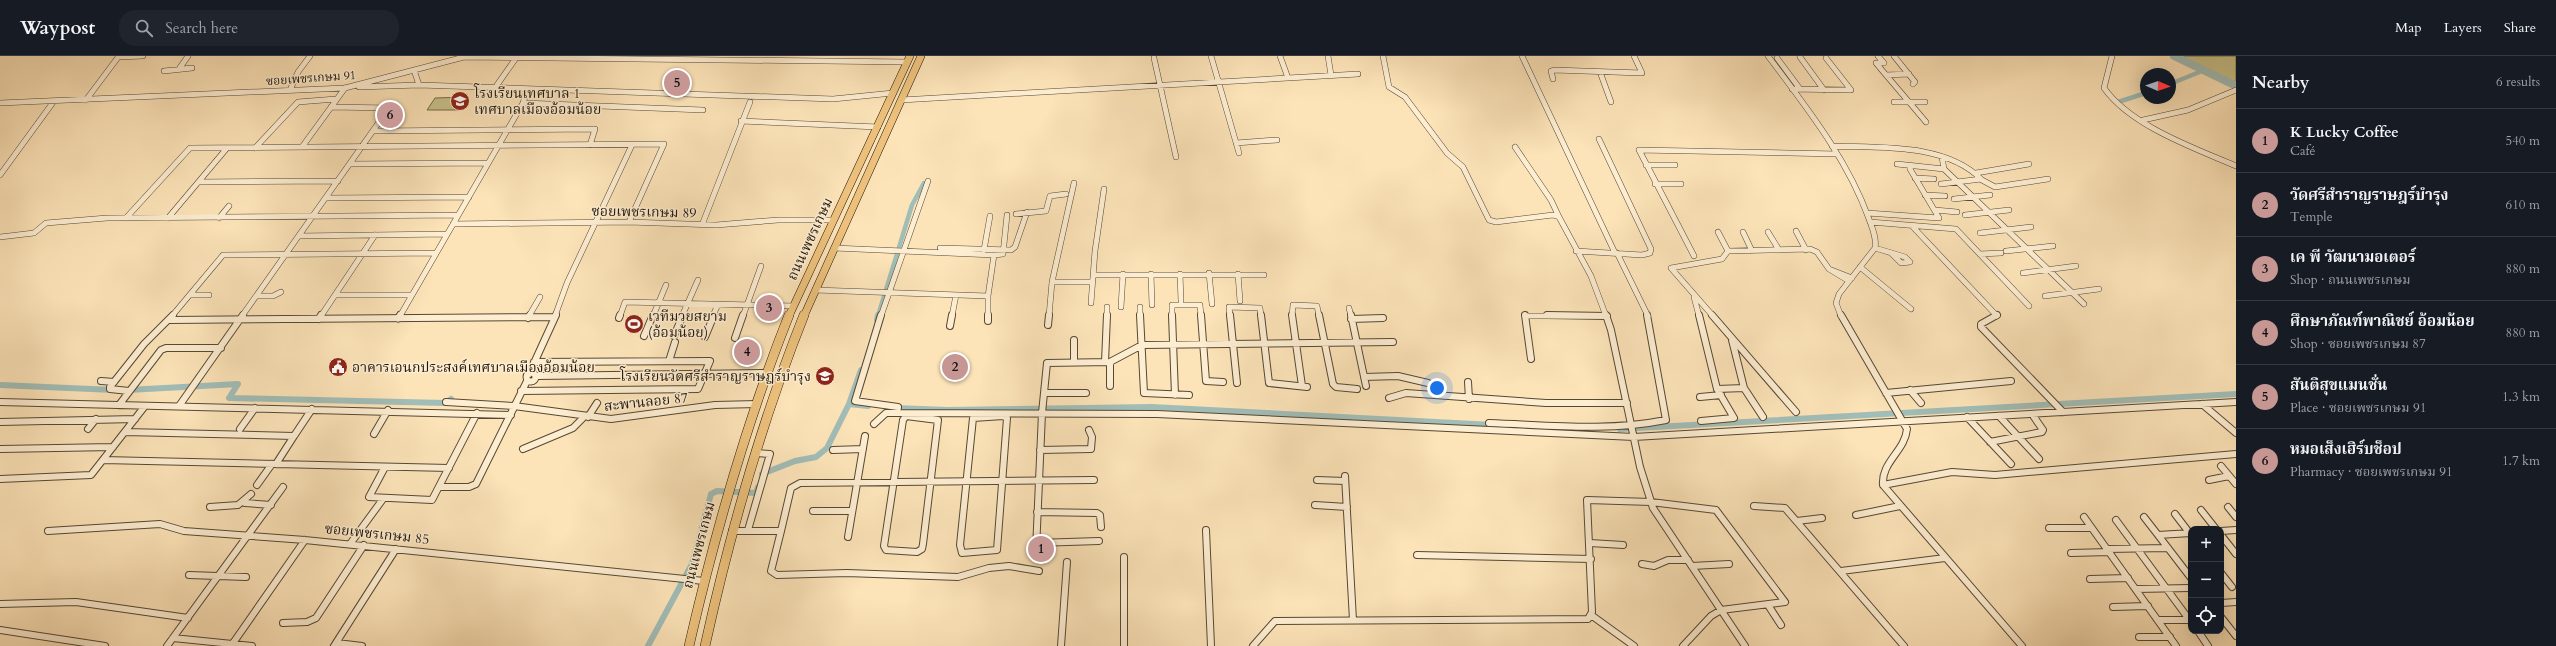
<!DOCTYPE html>
<meta charset="utf-8">
<style>
:root{--surface:#171b24;--page:#20242c;--text:#f1f3f6;--muted:#9ea1a6;--line:#363941;--accent:#c59692}
body{margin:0;font-family:Cardo,"Noto Serif Thai",serif;background:var(--page);color:var(--text)}
.controls{position:absolute;right:12px;bottom:12px;display:grid;overflow:hidden;border-radius:8px;box-shadow:0 4px 16px #0002}
.controls button{width:36px;height:36px;display:grid;place-items:center;padding:0;border:0;border-bottom:1px solid var(--line);background:var(--surface);color:var(--text);font:20px sans-serif}
.compass{position:absolute;left:2140px;top:12px;width:36px;height:36px;border-radius:50%;background:var(--surface);box-shadow:0 4px 16px #0002;rotate:92deg}
.you{position:absolute;left:1437px;top:332px;width:14px;height:14px;margin:-10px;border:3px solid #fff;border-radius:50%;background:#1a73e8;box-shadow:0 0 0 6px #1a73e833}
.badge{display:grid;place-items:center;width:26px;height:26px;border-radius:50%;background:var(--accent);color:#111;font-size:13px;font-weight:700}
.pin{position:absolute;translate:-50% -50%;border:2px solid #fff;box-shadow:0 1px 4px #0006}
.list{margin:0;padding:0;list-style:none}
h2{display:flex;justify-content:space-between;align-items:center;height:52px;margin:0;padding:0 16px;font-size:17px}
h2 small{font-size:13px;font-weight:400;color:var(--muted)}
.list li{display:grid;grid-template-columns:26px 1fr auto;gap:12px;align-items:center;box-sizing:border-box;height:64px;padding:0 16px;border-top:1px solid var(--line)}
.list b{display:block;font-size:15px;white-space:nowrap}
.list p{margin:0;font-size:13px;white-space:nowrap;color:var(--muted)}
.list em{font-size:13px;font-style:normal;color:var(--muted)}
.icon{flex:none;width:22px;height:22px;fill:none;stroke:currentColor;stroke-width:2;stroke-linecap:round;stroke-linejoin:round}
.map{position:relative;flex:none;width:2236px;height:590px;overflow:hidden}
header{display:flex;align-items:center;gap:24px;box-sizing:border-box;height:56px;padding:0 20px;background:var(--surface);border-bottom:1px solid var(--line)}
header strong{font-size:19px}
nav{display:flex;gap:22px;margin-inline-start:auto;font-size:14px}
.search{width:280px;height:36px;background:var(--page);display:flex;align-items:center;gap:10px;box-sizing:border-box;padding:0 14px;border-radius:16px;color:var(--muted);font-size:15px}
main{display:flex}
aside{flex:1;background:var(--surface)}
.map>svg:first-child{display:block}
</style>
<header>
<strong>Waypost</strong>
<div class="search"><svg class="icon" aria-label="search" viewBox="0 0 24 24"><circle cx="10" cy="10" r="6"/><path d="M15 15l6 6"/></svg>Search here</div>
<nav><a>Map</a><a>Layers</a><a>Share</a></nav>
</header>
<main>
<div class="map">
<svg width="2236" height="590" viewBox="0 0 2236 590">
<rect width="100%" height="100%" fill="#fce3b8"/>
<filter id="stains"><feTurbulence type="fractalNoise" baseFrequency=".005" numOctaves="4"/><feColorMatrix values="0 0 0 0 .2 0 0 0 0 .09 0 0 0 0 .02 0 0 0 .5 -.17"/></filter>
<radialGradient id="worn" r=".72"><stop offset=".6" stop-color="#630" stop-opacity="0"/><stop offset="1" stop-color="#630" stop-opacity=".3"/></radialGradient>
<path fill="#c7c189" stroke="#736b48" d="M2181 0H2236V27Z
M467 41 459 54H427L435 42Z"/>
<g fill="none" stroke-linecap="round" stroke-linejoin="round">
<path stroke="#a1bdb7" stroke-width="4.5" d="M2170 28 2202 15
M2118 46 2146 37
M878 260 912 149 924 127"/>
<path stroke="#a1bdb7" stroke-width="6" d="M877 264 878 259
M0 329 114 334
M128 334 238 328 229 342 445 347 451 343
M849 348 868 350
M895 352 947 354 1152 351 1493 369
M1620 373 2236 338
M762 418 795 405 816 401 827 392 849 348 861 314
M648 590 692 508 711 438 717 435 756 437 758 431"/>
<path stroke="#a1bdb7" stroke-width="8" d="M2174 0 2236 30"/>
<g stroke="#564834" stroke-width="6">
<path id="minor-far1" d="M1211 0 1239 97
M1280 0 1288 22
M1328 0 1331 19
M1383 0 1389 31 1405 41 1447 97 1463 111 1489 164 1496 166 1553 159 1559 161 1591 220 1606 260
M1522 0 1615 197
M1768 0C1806 51 1847 102 1869 163 1872 172 1877 182 1875 192L1839 238 1836 247 1841 260
M1878 0 1884 7H1876L1886 19
M1894 0 1915 26 1913 28
M2112 0 2104 32C2131 70 2194 92 2236 110
M118 1 143 0
M1800 1 1824 34
M1154 2 1176 101
M1777 2 1800 33
M179 13 188 0
M414 14 419 29
M164 15 192 12
M1600 16 1611 46
M1909 18 1886 19 1926 66
M1553 23 1551 15 1554 14 1642 17 1634 0
M497 29 516 2
M359 31 419 29 833 43 893 37
M1792 33 1851 34 1826 2
M290 34 298 16 310 0
M86 44 119 0
M901 44 1358 18
M1894 46H1925
M0 47 345 32 464 1 907 6
M523 47 703 54
M2143 64 2188 54 2236 34
M741 65 878 71
M374 75 595 73 590 89
M1236 87 1277 84
M1832 90C1880 92 1945 87 1981 123L1941 128
M302 91 345 32
M1515 91 1551 144 1559 161
M255 92 298 46 336 43
M1942 101 1944 113 2084 248
M351 108 488 107
M1897 108 1944 113
M1646 109H1675
M1976 117 2029 108
M0 119 54 45
M1915 122 1934 123
M1980 123 1995 131 2048 123
M199 126 338 125
M1655 128H1681
M1925 139 1945 140
M326 142 469 141
M1954 143 1990 139
M1935 154 1957 156
M1867 157 1939 162 1910 113
M1016 158 1046 155 1050 140 1066 138
M1965 159 2009 154
M126 162 190 92 664 88 629 166
M168 162 227 92
M219 162 229 150
M1870 166 1956 173 2029 250
M453 168 629 166 716 169 778 164H834
M702 169 750 46
M1913 171 1997 260
M1796 175 1806 194
M1718 176 1728 195
M1743 176 1752 195
M1768 176 1779 194
M1980 177 2031 171
M299 180 446 178
M0 181 34 177 46 167 107 162 458 159
M834 192 994 199
M940 192 1011 194 1015 191 1027 156
M1875 192 1905 201 1910 206 1901 207 1892 198
M984 194 990 160
M1576 195 1642 199 1650 197 1651 193 1599 83
M2006 195 2053 190
M1617 197 1648 260
M1980 198 2001 197
M1694 200 1639 94 1837 98
M1860 211 1911 253
M1209 217 1212 248
M2023 217 2076 210
M1151 218 1152 249
M1180 218 1181 245
M1238 218 1240 245
M1093 219H1264
M1849 225 1829 213 1852 222
M1052 226H1092
M815 234 988 240
M190 239H209
M335 239H412
M258 240H273L281 236
M2045 240 2099 233
M1694 241 1699 260
M1091 247 1095 195 1104 133
M1121 251 1123 218
M1140 251V260
M1349 252 1351 260
M172 260 223 199 435 197
M242 260 389 52 331 51
M321 260 375 179
M400 260 523 47 527 34
M529 260 540 241
M555 260 567 227 632 89
M620 260 625 246 794 250
M653 260 666 229
M682 260 698 224
M713 260 718 248
M743 260 761 210
M881 260 928 125
M952 260 956 239
M988 260V240L994 199 1003 198 1007 159
M1049 260 1052 226 1074 127
M1107 260V251
M1172 260V249H1200L1201 260
M1230 260 1229 251 1260 252 1261 260
M1292 260 1293 249 1317 250 1319 260
M1525 260H1607
M1713 260 1671 212 1722 203 1728 195 1810 193 1817 196 1829 213"/>
</g>
<g stroke="#564834" stroke-width="8">
<path id="minor" d="M881 259 855 345 898 351 897 357 1157 358 1634 381 2236 346
M988 259V265
M1140 259 1144 337 1189 339
M1172 259 1175 339
M1201 259 1206 325 1223 326
M1230 259 1237 327
M1261 259 1269 327 1307 331
M1292 259 1302 330
M1319 259 1333 328 1336 331 1357 333
M1351 259 1366 330
M1525 259 1531 303
M1547 259 1607 260
M1606 259 1611 274 1640 411 1653 452 1745 590
M1699 259 1717 333 1734 362 1701 365
M1712 259 1796 356
M1841 259 1907 373C1905 395 1881 406 1883 429L2022 590
M1997 259 1981 268V271L2063 356
M528 262 530 259
M619 262 620 259
M319 263 321 259
M398 263 400 259
M1351 263 1383 262
M169 264 555 261
M1048 269 1049 259
M950 270 952 259
M644 280 653 259
M674 280 683 259
M705 281 714 259
M735 282 743 259
M1074 284V306
M1732 284 1744 332 1763 361
M669 305 675 286
M1105 306 1107 259
M1110 306V330
M526.5 321a4.5 4.5 0 1 1 9 0a4.5 4.5 0 1 1-9 0Z
M529 318 556 259
M537 320 767 317
M1364 321 1398 320 1428 327
M101 325 114 326
M1468 326 1469 343
M1717 333 1744 332
M1910 334 1921 347
M129 335 110 333V331L144 288 173 259
M521 335 698 333 710 305 534 306
M1044 337H1086
M1886 337 2011 325
M1700 341 1721 339
M1389 342 1406 337 1546 347H1627
M0 346 511 359
M446 346 514 350 611 363 715 349 757 348
M2202 348 2236 377
M119 349 161 294 166 292H221
M179 350 243 259
M906 360 938 364 923 488 922 493 917 496 886 494 884 490 903 364Z
M1003 360 1007 362 997 494 962 497 960 489 973 362Z
M1999 360 2039 403
M588 361 597 347
M1967 361 2011 408
M0 366 135 363
M1489 367C1549 369 1606 376 1666 364L1647 259
M874 368 886 357H897
M88 373 96 363
M240 373 255 352
M125 376 294 380 276 408
M374 378 388 354
M294 380 312 353
M1990 386 2042 376 2043 374 2034 361
M0 393 113 391
M523 393 573 372 584 361
M833 394 863 393
M1040 394 1091 393 1092 381 1089 374
M103 404 449 412
M2221 410 2236 428
M385 411 369 441 432 444 477 357
M1345 420 1353 564
M0 423 91 419 145 350
M1317 424 1345 425
M2209 424 2229 420
M257 429 272 408
M1883 429 1952 416 1995 419 2236 398
M440 431H469L476 428 527 325
M245 447 271 449
M1315 449 1347 451
M1754 450 1785 452 1904 590
M210 451 238 449 251 438
M2228 451 2236 461
M2201 454 2216 473
M813 455H852
M1037 456 1097 457 1100 459 1101 471
M2175 458 2191 479
M1856 459 1900 450
M2084 461 2176 590
M2144 461 2158 479 2191 477
M2116 464 2191 566
M1797 465 1822 462
M2049 472H2091
M748 474 770 398 755 397
M1206 474 1211 590
M48 475 160 468 184 475 305 484 704 525
M732 475H781L791 432 800 427 1094 424
M781 475 771 515 777 519 847 517 958 521 989 512 1009 510 1039 515
M2221 475 2236 474
M2158 479 2191 522
M2221 479 2236 498
M848 481 865 380
M1036 487 1099 485
M1590 487 1623 489
M350 488 383 443
M2107 493 2168 492
M1036 494 1042 357 1047 307 1110 306 1142 289 1393 286
M2071 497 2110 496
M1417 499 1591 503
M1124 501V590
M1642 508 1654 510 1668 504H1688
M1692 510 1729 508
M1841 515 1945 502
M2221 517 2232 531
M189 519 246 521
M2090 523 2128 522
M2136 533 2191 532
M2221 547 2236 546
M0 548 76 546 188 562
M1768 549 1781 569
M2113 551 2148 550
M1591 559 1634 590
M2221 561 2236 580
M2158 564H2191
M283 567 307 566 316 562 364 489
M0 574 105 590
M2198 575 2208 590
M2139 581H2170
M173 582 252 590
M337 587 362 590
M167 590 283 431
M231 590 305 484
M334 590 396 493
M1061 590 1067 506
M1253 590 1275 565 1588 563 1592 556 1587 444 1651 446 1716 454 1785 546 1721 554 1711 560 1683 590"/>
</g>
<g stroke="#1f1508" stroke-width="8">
<path id="major-far1" d="M789 260 910 0
M804 260 921 0"/>
</g>
<g stroke="#1f1508" stroke-width="10">
<path id="major" d="M689 590C715 477 746 367 789 259
M705 590C730 477 761 367 804 259"/>
</g>
<use href="#minor-far1" stroke="#fdedd1" stroke-width="5"/>
<use href="#minor" stroke="#fdedd1" stroke-width="6"/>
<use href="#major-far1" stroke="#eec27c" stroke-width="7"/>
<use href="#major" stroke="#eec27c" stroke-width="9"/>
</g>
<defs>
<g id="school-disc" transform="scale(1)"><circle r="9.5" fill="#8f2418" stroke="#fdedd1"/><path d="M0-5L7-2L0 1L-7-2ZM-4 1L0 2.5L4 1V4Q0 6-4 4Z" fill="#fff"/></g>
<g id="stadium-disc" transform="scale(1)"><circle r="9.5" fill="#8f2418" stroke="#fdedd1"/><path d="M0-5a6.5 5 0 1 0 0 10a6.5 5 0 1 0 0-10ZM-3.5-1.8h7v3.6h-7Z" fill="#fff"/></g>
<g id="civic-disc" transform="scale(1)"><circle r="9.5" fill="#8f2418" stroke="#fdedd1"/><path d="M-.6-6.5H3V-4.5H.6V-3L4-1V1h2V6H-6V1h2V-1L-.6-3ZM-1.2 2.5V6h2.4V2.5Z" fill="#fff"/></g>
</defs>
<g fill-rule="evenodd">
<use href="#school-disc" x="460" y="45"/>
<use href="#stadium-disc" x="634" y="268"/>
<use href="#civic-disc" x="338" y="311"/>
<use href="#school-disc" x="825" y="320"/>
</g>
<g text-anchor="middle" dominant-baseline="central" stroke-width="3" stroke-linejoin="round" paint-order="stroke">
<g font-size="12" fill="#1f1508" stroke="#fdedd1">
<text transform="translate(311 22) rotate(-4)">ซอยเพชรเกษม 91</text>
</g>
<g font-size="14" fill="#1f1508" stroke="#fdedd1" text-anchor="start">
<text x="474" y="37">โรงเรียนเทศบาล 1<tspan x="474" dy="16">เทศบาลเมืองอ้อมน้อย</tspan></text>
<text x="648" y="260">เวทีมวยสยาม<tspan x="648" dy="16">(อ้อมน้อย)</tspan></text>
<text x="352" y="311">อาคารเอนกประสงค์เทศบาลเมืองอ้อมน้อย</text>
<text x="811" y="320" text-anchor="end">โรงเรียนวัดศรีสําราญราษฎร์บํารุง</text>
</g>
<g font-size="14" fill="#1f1508" stroke="#fdedd1">
<text transform="translate(644 156) rotate(1)">ซอยเพชรเกษม 89</text>
<text transform="translate(810 183) rotate(-65)">ถนนเพชรเกษม</text>
<text transform="translate(646 346) rotate(-6)">สะพานลอย 87</text>
<text transform="translate(377 478) rotate(6)">ซอยเพชรเกษม 85</text>
<text transform="translate(699 489) rotate(-75)">ถนนเพชรเกษม</text>
</g>
</g>
<rect width="100%" height="100%" filter="url(#stains)"/>
<rect width="100%" height="100%" fill="url(#worn)"/>
</svg>
<div class="controls">
<button>+</button>
<button>−</button>
<button><svg class="icon" aria-label="locate" viewBox="0 0 24 24"><circle cx="12" cy="12" r="6"/><path d="M12 2v4M12 18v4M2 12h4M18 12h4"/></svg></button>
</div>
<svg class="compass" viewBox="-18 -18 36 36"><path d="M0-13l5 13h-10z" fill="#e53935"/><path d="M0 13l5-13h-10z" fill="#9ea1a6"/></svg>
<div class="you"></div>
<div class="pin badge" style="left:1041px;top:493px">1</div>
<div class="pin badge" style="left:955px;top:311px">2</div>
<div class="pin badge" style="left:769px;top:252px">3</div>
<div class="pin badge" style="left:747px;top:296px">4</div>
<div class="pin badge" style="left:677px;top:27px">5</div>
<div class="pin badge" style="left:390px;top:59px">6</div>
</div>
<aside>
<h2>Nearby<small>6 results</small></h2>
<ul class="list">
<li><span class="badge">1</span><div><b>K Lucky Coffee</b><p>Café</p></div><em>540 m</em></li>
<li><span class="badge">2</span><div><b>วัดศรีสําราญราษฎร์บํารุง</b><p>Temple</p></div><em>610 m</em></li>
<li><span class="badge">3</span><div><b>เค พี วัฒนามอเตอร์</b><p>Shop · ถนนเพชรเกษม</p></div><em>880 m</em></li>
<li><span class="badge">4</span><div><b>ศึกษาภัณฑ์พาณิชย์ อ้อมน้อย</b><p>Shop · ซอยเพชรเกษม 87</p></div><em>880 m</em></li>
<li><span class="badge">5</span><div><b>สันติสุขแมนชั่น</b><p>Place · ซอยเพชรเกษม 91</p></div><em>1.3 km</em></li>
<li><span class="badge">6</span><div><b>หมอเส็งเฮิร์บช็อป</b><p>Pharmacy · ซอยเพชรเกษม 91</p></div><em>1.7 km</em></li>
</ul>
</aside>
</main>
